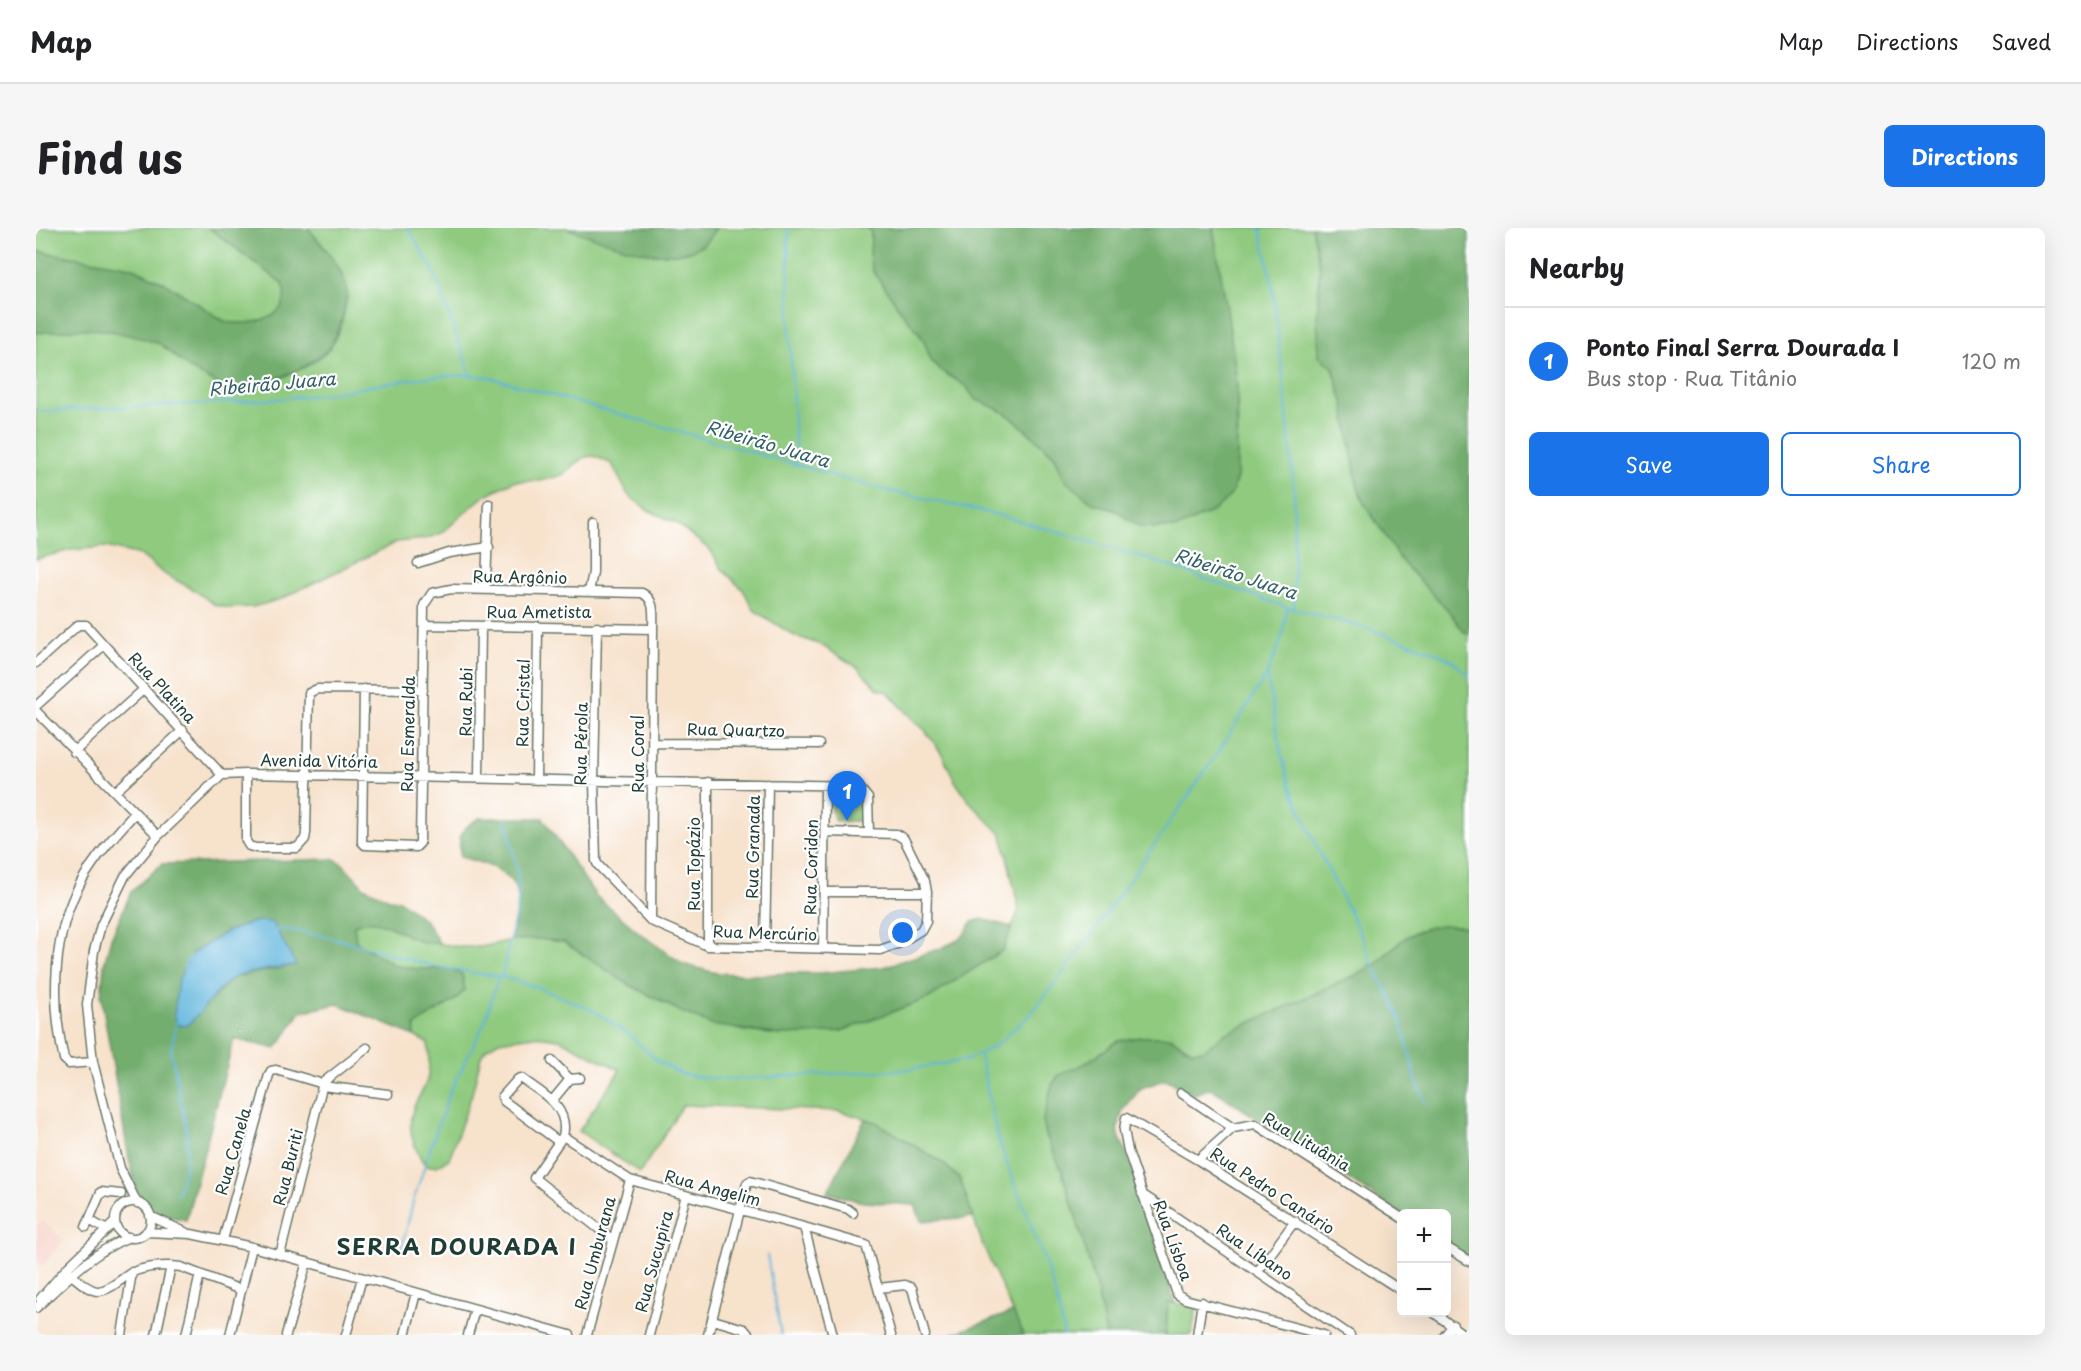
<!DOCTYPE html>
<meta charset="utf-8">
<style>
:root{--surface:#fff;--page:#f6f6f6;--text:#202124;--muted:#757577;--line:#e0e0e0;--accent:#1a73e8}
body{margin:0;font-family:"Playpen Sans",sans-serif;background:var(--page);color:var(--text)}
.controls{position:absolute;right:18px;bottom:18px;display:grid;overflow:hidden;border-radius:9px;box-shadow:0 6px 24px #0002}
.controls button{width:54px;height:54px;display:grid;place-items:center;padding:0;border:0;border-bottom:2px solid var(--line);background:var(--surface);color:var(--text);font:30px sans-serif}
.you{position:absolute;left:867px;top:705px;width:21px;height:21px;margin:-15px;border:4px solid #fff;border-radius:50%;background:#1a73e8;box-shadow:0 0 0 9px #1a73e833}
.badge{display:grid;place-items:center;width:39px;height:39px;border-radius:50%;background:var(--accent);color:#fff;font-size:20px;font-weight:700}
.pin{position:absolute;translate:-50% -50px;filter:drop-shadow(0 2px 3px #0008)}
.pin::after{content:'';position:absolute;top:32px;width:21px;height:18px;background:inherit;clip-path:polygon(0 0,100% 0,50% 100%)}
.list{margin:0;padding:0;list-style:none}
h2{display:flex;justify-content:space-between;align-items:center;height:78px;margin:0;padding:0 24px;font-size:26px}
h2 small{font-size:20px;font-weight:400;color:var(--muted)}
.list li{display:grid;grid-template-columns:39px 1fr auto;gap:18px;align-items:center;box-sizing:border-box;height:108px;padding:0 24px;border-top:2px solid var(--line)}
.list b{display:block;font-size:22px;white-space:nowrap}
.list p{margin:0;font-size:20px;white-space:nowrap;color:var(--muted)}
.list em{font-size:20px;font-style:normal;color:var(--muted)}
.actions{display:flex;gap:12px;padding:18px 24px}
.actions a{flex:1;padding:14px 0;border:2px solid var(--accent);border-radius:9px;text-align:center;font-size:21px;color:var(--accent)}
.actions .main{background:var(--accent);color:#fff}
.map{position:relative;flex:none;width:1433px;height:1107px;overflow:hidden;border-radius:9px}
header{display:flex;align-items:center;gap:36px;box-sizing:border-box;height:84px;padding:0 30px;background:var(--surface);border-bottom:2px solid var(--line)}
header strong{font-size:28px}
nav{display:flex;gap:33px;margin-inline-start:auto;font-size:21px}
.intro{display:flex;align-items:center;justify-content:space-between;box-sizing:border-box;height:144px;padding:0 36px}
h1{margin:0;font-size:42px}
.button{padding:15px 27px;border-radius:9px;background:var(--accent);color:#fff;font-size:21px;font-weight:700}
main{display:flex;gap:36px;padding:0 36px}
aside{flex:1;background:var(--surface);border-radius:9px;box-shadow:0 6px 24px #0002}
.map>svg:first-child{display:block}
</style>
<header>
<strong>Map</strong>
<nav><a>Map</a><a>Directions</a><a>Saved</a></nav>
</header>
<div class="intro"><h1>Find us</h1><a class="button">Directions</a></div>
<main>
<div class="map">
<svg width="1433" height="1107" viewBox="0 0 1433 1107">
<rect width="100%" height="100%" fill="#fff"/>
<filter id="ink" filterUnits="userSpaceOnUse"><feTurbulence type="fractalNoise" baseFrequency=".0167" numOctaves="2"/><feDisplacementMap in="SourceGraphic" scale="12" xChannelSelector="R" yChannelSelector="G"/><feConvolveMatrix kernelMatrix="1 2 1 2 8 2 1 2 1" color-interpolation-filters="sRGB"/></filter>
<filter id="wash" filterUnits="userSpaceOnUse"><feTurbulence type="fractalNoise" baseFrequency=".008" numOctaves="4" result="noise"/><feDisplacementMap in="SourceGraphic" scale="24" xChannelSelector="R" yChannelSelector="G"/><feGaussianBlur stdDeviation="1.35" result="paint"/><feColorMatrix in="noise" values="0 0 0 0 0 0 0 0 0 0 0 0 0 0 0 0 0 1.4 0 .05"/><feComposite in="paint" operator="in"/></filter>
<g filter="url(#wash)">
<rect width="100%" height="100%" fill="#f7e2cc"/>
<path fill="#f7d1c7" d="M6 993 28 1012 7 1038 0 1032V998Z"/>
<path fill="#8fca7f" stroke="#57845a" stroke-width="1.5" d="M0 0H173L246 55C259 91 214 100 188 93L129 55 95 39 0 23Z
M272 0H530L618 27 666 18 680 0H832L835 5 834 32 837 43 870 90 877 97 887 111 895 132 904 142 930 158 939 171 966 183 980 193 1019 229 1029 252 1057 275 1070 278 1081 283 1093 292 1117 300H1141L1202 208 1201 155 1192 88 1177 0H1276L1284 39 1281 88 1308 177 1321 255 1326 272 1366 334 1412 382 1428 404 1433 406V699C1382 695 1374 703 1338 738L1335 737 1329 743 1187 807 1168 822 1157 823 1134 809H1105L1082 813 1048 836 1023 847 1016 857 1007 892 1010 907 1025 941 1041 992 1061 1062 1070 1107H987L946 1015 924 951 907 935 840 894 803 883 647 877 604 945 543 903 584 842 523 811 499 808 463 813 451 820 445 828 436 866 413 931 401 938H390C379 923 370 901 377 882 380 871 388 863 391 852 394 840 393 827 392 815L378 808 379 798 389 790 421 771 413 741H383L360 738 320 714 318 697 327 693 344 694 383 713 427 719H445L476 712 504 711 528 714 592 756 646 784 707 803 744 807 805 803 839 791 967 722 983 681 966 607 932 572 919 553 906 526 889 502 876 491 852 464 842 461 821 439 785 417 757 407 718 382 707 362 685 340 675 323 640 295 612 282 592 267 576 236 558 228 549 229 526 247 504 253H478L452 266 442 273 406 305 389 311 361 314 245 371 217 379 193 380 179 377 155 360 130 347 104 327 70 319 35 322 0 331V105C23 103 46 99 69 102 119 107 176 138 221 158 242 152 282 137 294 119 301 109 306 96 308 85 310 76 312 67 310 57 304 35 286 17 272 0Z
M810 558 824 566 828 581 826 593H800C793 583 795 571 799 561Z
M1132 1074 1161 1079 1155 1107H1130Z"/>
<path fill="#73ae6e" stroke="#497651" stroke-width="1.5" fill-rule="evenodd" d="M173 0 273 1 300 35 310 56 311 68 306 92 294 120 268 139 234 154 206 160 187 159 154 141 124 116 105 110 71 102 45 101 0 105V23L95 39 129 55 188 93C214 100 259 91 246 55Z
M530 0H680C676 5 671 15 665 18 628 40 567 12 530 0Z
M832 0H1177L1192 88 1201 155V249L1195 267 1177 283 1141 300 1104 299 1081 283 1057 275 1029 252 1019 228 980 193 966 183 939 171 930 158 904 142 895 132 887 111 877 97 870 90 837 43 834 32 835 5Z
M1276 0H1433V406L1428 404 1412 382 1366 334 1326 272 1321 255 1308 177 1297 139 1283 129 1281 88 1284 39Z
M444 590H507L560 668 606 707 647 736 661 740 681 745 725 747 753 745H784L847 739 903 721 918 714 927 708 936 694 946 691 976 699 967 722 893 770 805 803 777 806 744 807 676 797 646 784 592 756 528 714 504 711 476 712C476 699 483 680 482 670 479 642 446 635 424 629 423 606 423 601 444 590Z
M298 631 307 636 328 659 353 671 363 672 390 693 404 716C396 715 387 715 380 712 359 702 341 687 318 697L320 714 360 738 383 741H413L426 746 429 762C416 778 395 784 379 798L378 808 302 776 265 784 240 821 198 811 150 992 117 985 100 961 93 931 65 768 68 737 75 710 95 664 126 636ZM220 693 259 737 198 749 162 785 153 796 157 725 190 704Z
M1406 697 1433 699V1031L1411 1016 1410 986H1365L1175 860 1159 866 1144 861 1136 854 1129 852 1105 860 1087 882 1081 903 1103 956 1139 1075H1132L1130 1107H1070L1061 1062 1041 992 1025 941 1010 907 1007 892 1016 857 1023 847 1048 836 1082 813 1105 809H1134L1156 823 1168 822 1187 807 1329 743 1335 737 1338 738C1362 715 1372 702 1406 697Z
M829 891 840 894 907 935 924 951 937 989 885 993 879 977 827 974 791 965Z
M977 1084 987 1107H913Z"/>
<path fill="#61b5dd" stroke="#407988" stroke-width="1.5" d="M220 693 236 694 260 737C244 740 212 743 199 749 183 756 164 789 150 798L142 797 138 787 142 752 157 725 190 704Z"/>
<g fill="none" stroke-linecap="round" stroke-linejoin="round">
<path stroke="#61b5dd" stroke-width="2" d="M372 0 398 44 434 146
M752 0 754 109 760 236
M1224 0 1236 54 1251 184 1258 262V380
M0 184C91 177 182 178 272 168 332 162 392 141 453 149L841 260 963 287 1109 330 1251 379 1334 401 1403 426 1417 433 1433 448
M1231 446 1244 520 1254 558 1280 617 1327 711 1337 738 1355 770 1365 793 1380 851 1390 877
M240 702 249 701 302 711 400 739 466 749 504 760 558 783 593 807 623 834 646 846 670 850 699 851 868 842 931 832 959 818 994 787 1049 716 1114 623 1183 523 1231 446 1246 410 1251 379
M148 743 150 734 155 730
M466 749 482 674 481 641 470 591
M141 793 135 823 150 899 151 917 149 940 141 967
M944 827C951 859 956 894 967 925 988 985 1019 1044 1028 1107
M366 1020 377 974 399 906 414 864 449 794 462 749
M731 1027 745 1107"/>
</g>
</g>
<g filter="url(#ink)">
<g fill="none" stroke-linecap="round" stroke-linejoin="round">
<g stroke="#6b7769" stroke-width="11">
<path id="minor" d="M382 335 413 325 453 319
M440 359 449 358 450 356 453 276
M553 364 557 344V294
M389 397 617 401
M561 399 558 553 560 633 562 637 615 693 672 718 844 722 864 715 885 702 890 693 891 664 889 653 868 611 860 606 789 604
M0 435 42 397H50L186 547
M328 461 326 614 329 617 380 619 384 615 388 377 396 365 415 361 606 365C620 372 617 387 617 401L615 693
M0 478 68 417
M0 483 122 608
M617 515 783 516
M38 524 108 461
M210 546V613L213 618 220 620H261L269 611 270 605 273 465 281 461 387 462
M443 550 445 398
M500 552 502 398
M672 554V718
M79 564 147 502
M789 664H891
M729 719 732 556
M787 721 789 558
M516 833 534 851
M57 834 33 836 28 831C15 774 16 706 45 654 60 628 79 607 99 585
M285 856 331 820
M286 858 352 866
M1145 865 1197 900
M516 873 534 851 544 850
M527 908 594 952 768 999 830 1017 855 1107
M523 914 468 873 466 869 482 851 485 850C505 865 534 878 527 908L498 950 577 1012
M1162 932 1197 900 1219 896 1366 990
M1106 966 1314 1107
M79 992a18 18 0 1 1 36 0a18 18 0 1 1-36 0Z
M101 975 84 940 57 834 51 777 58 723 65 697 89 648 122 608 186 547 210 546 822 558 832 570 833 605
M114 988 149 1004
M53 992 71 1002
M50 999 65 964 85 966
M768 999 797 1107
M110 1004 155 1006 216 1019 534 1107
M187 1012 233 847 235 843 240 842 284 855 286 859 244 1027
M1410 1019 1433 1033
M1222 1043 1259 993
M34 1046C41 1051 53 1063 62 1063 73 1063 85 1051 95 1045 109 1038 130 1037 145 1039L205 1062
M843 1060 869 1057 876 1060 889 1107
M4 1071 32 1039 79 994
M0 1080C30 1052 55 1025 93 1009
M1397 1084 1428 1107
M677 1092 708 1101 713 1107
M86 1107 96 1044
M120 1107 135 1038
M150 1107 164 1046
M194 1107 216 1019
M250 1107 271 1034
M310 1107 326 1050
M369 1107 380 1065
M432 1107 439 1081
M551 1107 594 952
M613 1107 650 967
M672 1107 711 955 714 953 812 981 817 985
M1161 1107 1166 1074
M1288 1107 1149 1071 1141 1066 1092 923 1088 902 1090 890 1162 932 1366 1063
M1409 1107 1417 1097"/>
</g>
<use href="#minor" stroke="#fff" stroke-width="8"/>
</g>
</g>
<g text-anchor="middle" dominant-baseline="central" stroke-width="4.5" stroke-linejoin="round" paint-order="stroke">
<g font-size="16" fill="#1f3d34" stroke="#fff">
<text transform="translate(484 348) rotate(1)">Rua Argônio</text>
<text x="503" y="383">Rua Ametista</text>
<text transform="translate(127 459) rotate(47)">Rua Platina</text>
<text transform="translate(429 474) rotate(-89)">Rua Rubi</text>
<text transform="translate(486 475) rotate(-89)">Rua Cristal</text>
<text transform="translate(700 501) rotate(1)">Rua Quartzo</text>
<text transform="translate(371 506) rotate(-89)">Rua Esmeralda</text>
<text transform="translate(544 516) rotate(-89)">Rua Pérola</text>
<text transform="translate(601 526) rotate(-90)">Rua Coral</text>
<text transform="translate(283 532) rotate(1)">Avenida Vitória</text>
<text transform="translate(716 619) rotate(-89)">Rua Granada</text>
<text transform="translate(657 636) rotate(-90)">Rua Topázio</text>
<text transform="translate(774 639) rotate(-89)">Rua Coridon</text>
<text transform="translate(729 704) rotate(2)">Rua Mercúrio</text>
<text transform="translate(1271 913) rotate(31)">Rua Lituânia</text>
<text transform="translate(196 923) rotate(-74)">Rua Canela</text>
<text transform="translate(251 939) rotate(-76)">Rua Buriti</text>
<text transform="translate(677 959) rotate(15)">Rua Angelim</text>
<text transform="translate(1237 962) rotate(33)">Rua Pedro Canário</text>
<text transform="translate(1138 1012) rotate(70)">Rua Lísboa</text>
<text transform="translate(1219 1023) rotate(34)">Rua Líbano</text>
<text transform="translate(558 1025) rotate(-75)">Rua Umburana</text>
<text transform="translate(617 1033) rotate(-75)">Rua Sucupira</text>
</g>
<g font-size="18" font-style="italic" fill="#336167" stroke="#fff">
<text transform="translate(236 155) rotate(-5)">Ribeirão Juara</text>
<text transform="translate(732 215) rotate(16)">Ribeirão Juara</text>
<text transform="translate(1200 345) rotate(18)">Ribeirão Juara</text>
</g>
<g font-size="22" font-weight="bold" letter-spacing="1.5" fill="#1f3d34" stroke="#fff">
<text x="421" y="1017">SERRA DOURADA I</text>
</g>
</g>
</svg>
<div class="controls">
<button>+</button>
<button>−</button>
</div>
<div class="you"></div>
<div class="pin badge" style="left:811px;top:593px">1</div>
</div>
<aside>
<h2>Nearby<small></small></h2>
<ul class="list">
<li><span class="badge">1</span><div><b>Ponto Final Serra Dourada I</b><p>Bus stop · Rua Titânio</p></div><em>120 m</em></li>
</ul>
<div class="actions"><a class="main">Save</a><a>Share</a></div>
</aside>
</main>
